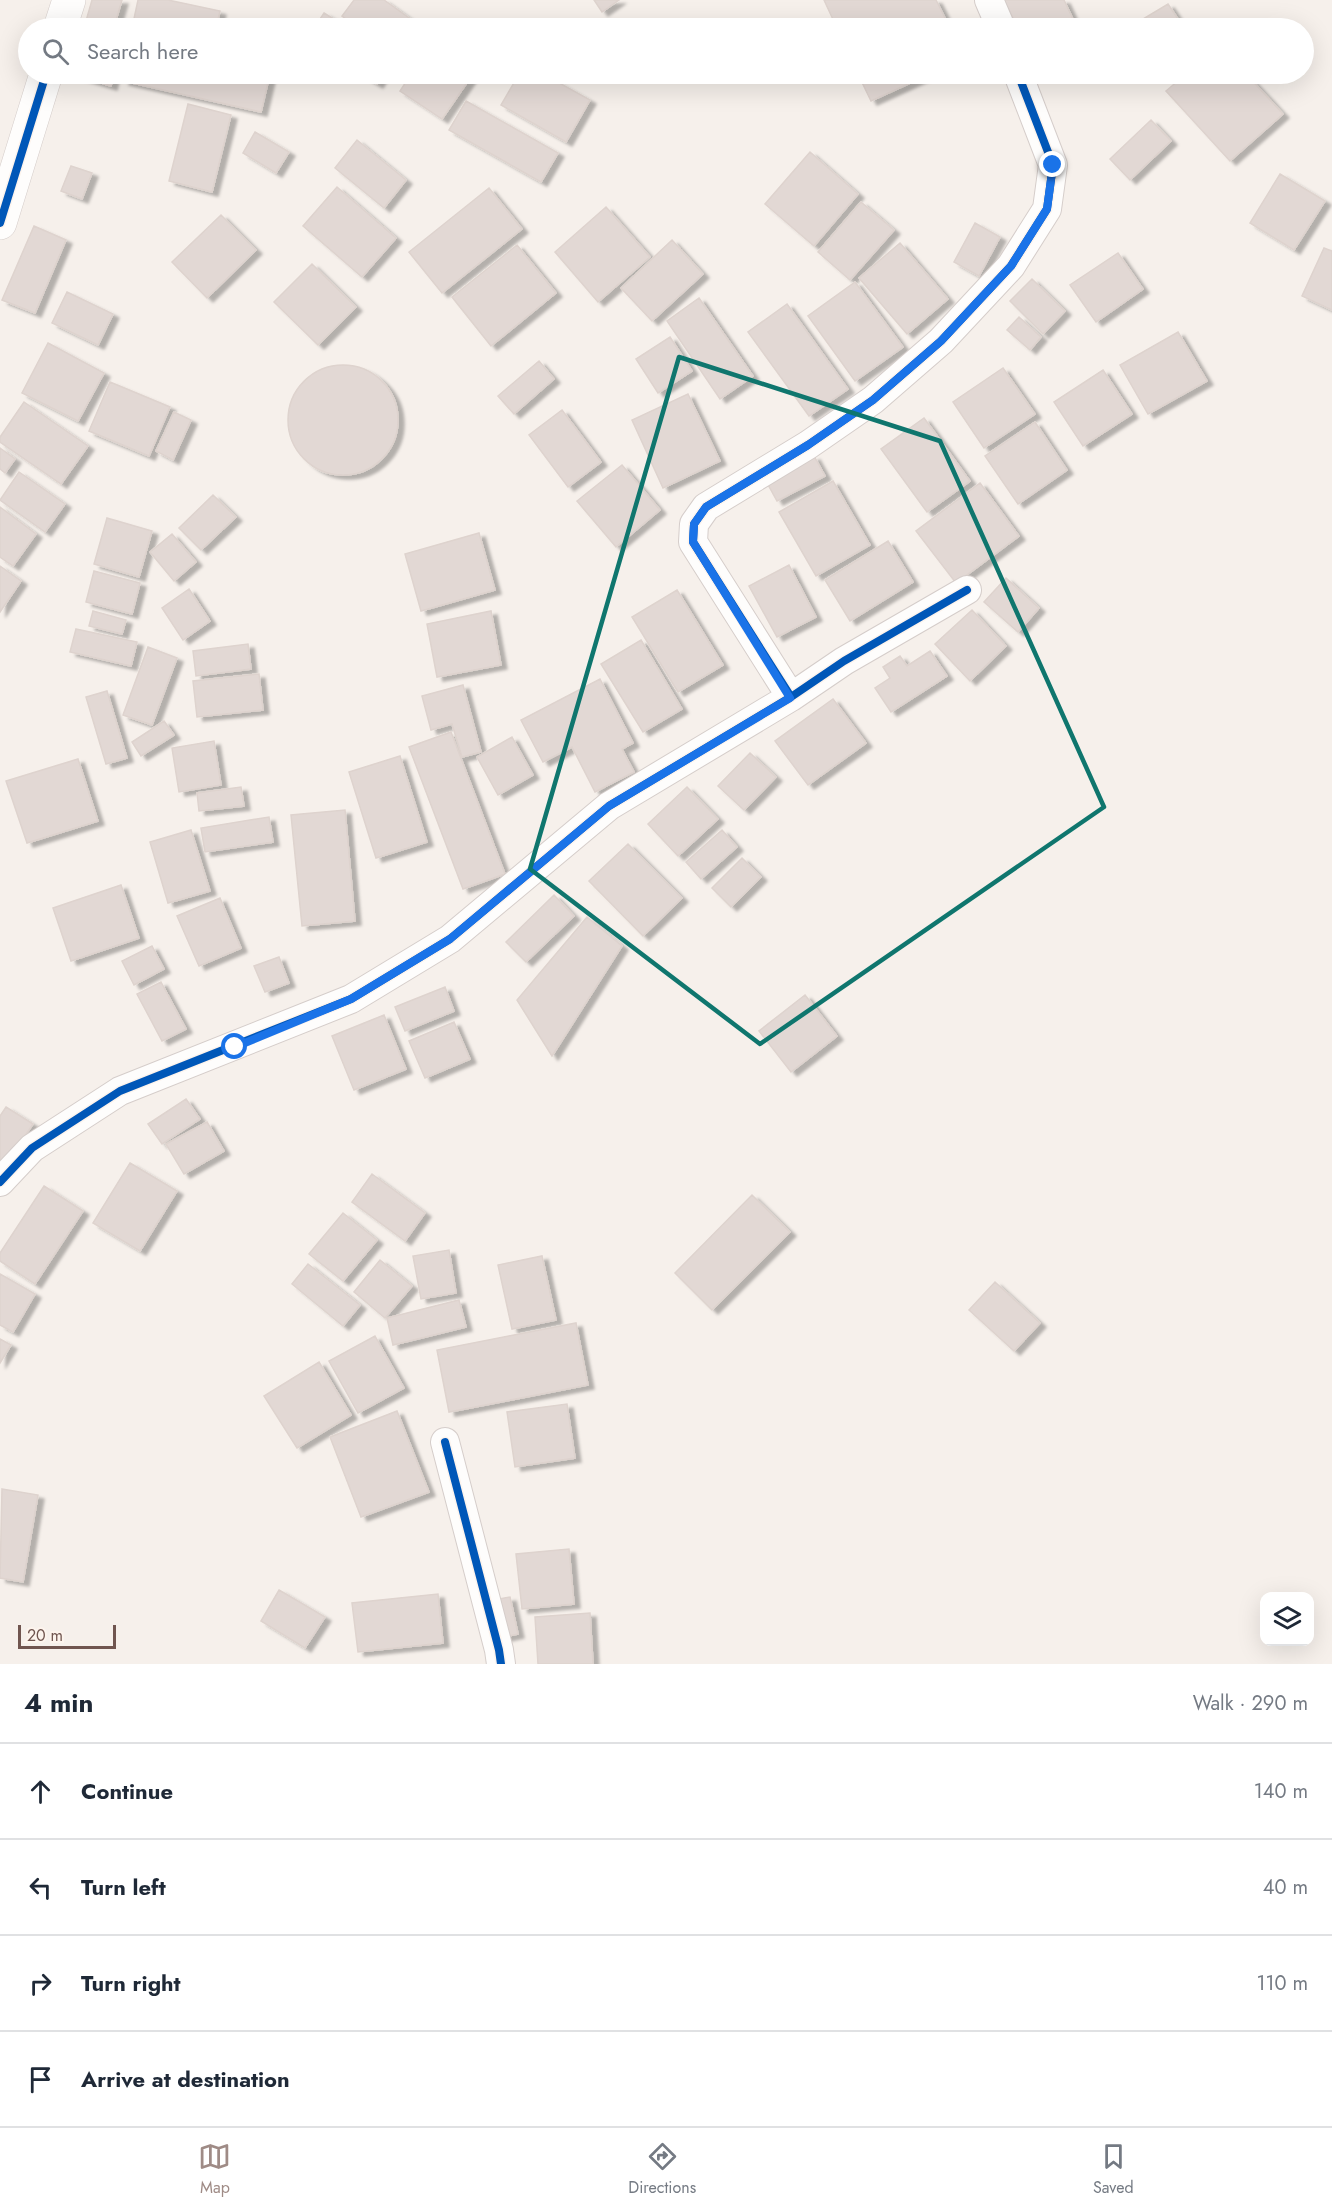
<!DOCTYPE html>
<meta charset="utf-8">
<style>
:root{--surface:#fff;--page:#f2f2f3;--text:#1f2937;--muted:#747a83;--line:#e0e1e3;--accent:#9f8b86}
body{margin:0;font-family:Jost,sans-serif;background:var(--page);color:var(--text)}
.controls{position:absolute;right:18px;bottom:18px;display:grid;overflow:hidden;border-radius:12px;box-shadow:0 6px 24px #0002}
.controls button{width:54px;height:54px;display:grid;place-items:center;padding:0;border:0;border-bottom:2px solid var(--line);background:var(--surface);color:var(--text);font:30px sans-serif}
.scale{position:absolute;left:18px;bottom:15px;width:98px;box-sizing:border-box;padding-left:6px;border:3px solid #70554f;border-top:0;font-size:16px;line-height:21px;white-space:nowrap;color:#70554f;-webkit-text-stroke:4px #fdf4ed;paint-order:stroke}
.stop{position:absolute;width:18px;height:18px;margin:-14px;border:4px solid #1a73e8;border-radius:50%;background:#fff}
.stop.end{background:#1a73e8;border-color:#fff;box-shadow:0 2px 6px #0008}
.list{margin:0;padding:0;list-style:none}
h2{display:flex;justify-content:space-between;align-items:center;height:78px;margin:0;padding:0 24px;font-size:26px}
h2 small{font-size:20px;font-weight:400;color:var(--muted)}
.list li{display:grid;grid-template-columns:39px 1fr auto;gap:18px;align-items:center;box-sizing:border-box;height:96px;padding:0 24px;border-top:2px solid var(--line)}
.list b{display:block;font-size:22px;white-space:nowrap}
.list em{font-size:20px;font-style:normal;color:var(--muted)}
.icon{flex:none;width:33px;height:33px;fill:none;stroke:currentColor;stroke-width:2;stroke-linecap:round;stroke-linejoin:round}
.map{position:relative;flex:none;width:1332px;height:1664px;overflow:hidden}
.search{position:absolute;background:var(--surface);box-shadow:0 6px 24px #0002;left:18px;right:18px;top:18px;height:66px;display:flex;align-items:center;gap:15px;box-sizing:border-box;padding:0 21px;border-radius:33px;color:var(--muted);font-size:22px}
.sheet{height:462px;background:var(--surface)}
nav{display:flex;justify-content:space-around;align-items:center;box-sizing:border-box;height:84px;border-top:2px solid var(--line);background:var(--surface);font-size:16px;color:var(--muted)}
nav a{display:grid;justify-items:center;gap:3px}
nav .on{color:var(--accent)}
.map>svg:first-child{display:block}
</style>
<div class="map">
<svg width="1332" height="1664" viewBox="0 0 1332 1664">
<defs>
<filter id="shadow"><feDropShadow dx="6" dy="4" stdDeviation="1.5" flood-color="#0004"/></filter>
</defs>
<rect width="100%" height="100%" fill="#f6f0eb"/>
<path fill="#e2d8d4" stroke="#ded3ce" stroke-width="1.5" filter="url(#shadow)" d="M92 0H122L114 27 118 28H84Z
M138 0H168L220 11 216 28H132Z
M354 0H384L423 28H358L342 16Z
M594 0H619L602 12Z
M824 0H936L950 28H837Z
M1004 0H1064L1077 28H1018Z
M1168 4 1184 28H1128Z
M324 13 348 28H314Z
M71 74H114L111 86Z
M125 74H270L261 112 123 81Z
M360 74H383L377 84Z
M411 74H473L442 119 400 91Z
M519 74H543L590 100 566 142 501 105Z
M858 74H930L871 101Z
M1186 74H1246L1283 114 1230 161 1166 91Z
M466 101 558 153 541 182 449 130Z
M188 104 231 115 212 192 169 181Z
M1151 120 1171 141 1130 180 1110 159Z
M255 132 289 152 276 173 243 153Z
M357 140 406 180 384 208 335 168Z
M810 152 858 194 814 246 765 204Z
M71 166 92 173 82 199 61 191Z
M1280 174 1325 201 1294 250 1250 223Z
M337 187 396 238 362 277 303 226Z
M489 188 522 229 442 293 409 252Z
M861 202 894 230 850 280 818 252Z
M606 207 650 257 598 302 555 252Z
M221 215 256 250 207 298 172 262Z
M975 223 1000 237 979 276 954 262Z
M34 226 66 240 35 313 2 300Z
M672 240 703 274 652 321 621 288Z
M900 243 948 299 907 334 859 278Z
M517 245 556 293 491 346 452 297Z
M1324 248 1332 251V310L1302 296Z
M1118 253 1143 289 1096 322 1070 285Z
M312 264 356 307 318 345 274 302Z
M1032 279 1065 311 1043 334 1010 301Z
M855 282 903 347 855 381 808 316Z
M67 292 113 314 98 345 52 323Z
M699 298 753 376 720 399 667 321Z
M787 304 848 389 809 416 748 332Z
M1019 317 1041 337 1030 350 1007 330Z
M1178 332 1207 381 1148 414 1120 365Z
M670 337 692 371 658 393 636 359Z
M48 343 104 373 78 421 22 393Z
M539 361 554 379 514 414 498 396Z
M288 420a55 55 0 1 1 110 0a55 55 0 1 1-110 0Z
M1003 368 1035 414 984 448 953 402Z
M1103 370 1132 414 1083 446 1054 402Z
M110 382 170 407 149 456 89 431Z
M688 394 720 461 663 488 632 420Z
M24 402 88 446 61 484 0 442V437Z
M562 410 601 462 568 487 529 435Z
M174 412 191 420 173 460 156 451Z
M924 418 970 481 927 512 881 449Z
M1035 422 1067 470 1018 504 985 456Z
M0 448 15 459 5 473 0 469Z
M814 456 825 476 777 501 766 481Z
M622 465 660 510 616 547 577 501Z
M19 472 65 504 45 532 0 500Z
M833 481 870 545 816 576 779 512Z
M980 483 1019 536 956 583 916 531Z
M213 495 236 517 201 550 179 528Z
M0 507 36 534 13 566 0 557Z
M107 518 152 531 139 577 94 564Z
M479 533 495 590 421 611 405 554Z
M172 534 196 562 174 581 150 552Z
M888 541 913 582 850 621 825 580Z
M789 565 816 617 777 637 749 586Z
M0 566 21 581 0 612Z
M94 571 140 583 132 614 86 602Z
M1006 578 1039 608 1018 632 984 602Z
M189 589 210 621 183 640 162 608Z
M677 590 723 665 678 692 632 617Z
M972 610 1006 646 970 681 935 644Z
M93 611 126 620 122 634 89 626Z
M491 611 501 665 437 677 427 624Z
M76 629 137 642 131 666 70 652Z
M641 640 682 709 643 732 601 664Z
M248 644 251 669 196 676 193 651Z
M148 647 177 658 152 725 123 715Z
M930 651 947 676 891 712 875 688 890 678 883 667 900 656 907 666Z
M259 674 263 710 197 717 193 681Z
M600 679 633 743 622 749 634 772 595 792 572 747 543 762 521 720Z
M463 685 481 752 462 757 452 724 431 730 422 696Z
M107 691 127 758 106 764 86 697Z
M833 699 866 743 808 785 775 741Z
M164 721 174 735 141 756 132 742Z
M451 732 505 874 463 889 409 747Z
M512 737 533 775 498 795 477 757Z
M214 741 221 785 179 792 172 748Z
M750 753 776 777 744 810 718 786Z
M400 756 427 842 376 858 349 772Z
M78 759 98 821 27 843 6 781Z
M241 787 244 806 199 811 197 793Z
M687 787 718 819 678 856 648 824Z
M345 810 355 921 302 926 291 815Z
M269 817 273 842 205 852 201 828Z
M191 830 210 891 168 903 150 842Z
M722 830 737 847 701 879 686 862Z
M628 844 682 898 643 936 589 881Z
M742 858 761 877 731 907 712 888Z
M121 885 139 938 71 961 53 908Z
M554 895 574 916 526 962 506 942Z
M220 898 241 948 199 966 177 916Z
M587 917 622 946 552 1056 517 1000Z
M152 946 164 969 134 985 122 961Z
M279 957 289 983 265 992 254 966Z
M161 982 186 1029 162 1041 137 994Z
M445 987 454 1011 405 1031 395 1007Z
M805 995 837 1036 791 1072 759 1031Z
M384 1015 406 1069 354 1090 332 1036Z
M454 1022 470 1059 425 1078 409 1041Z
M186 1099 200 1119 162 1144 148 1124Z
M6 1107 33 1124 6 1164 0 1160V1116Z
M207 1122 224 1151 184 1174 166 1144Z
M130 1163 177 1191 140 1251 93 1223Z
M372 1174 425 1213 405 1241 352 1202Z
M44 1186 83 1211 35 1284 0 1261V1253Z
M752 1195 790 1232 712 1310 675 1273Z
M343 1213 377 1240 343 1281 309 1254Z
M449 1250 456 1293 421 1299 413 1256Z
M542 1256 556 1320 512 1329 498 1265Z
M380 1260 412 1286 385 1318 354 1292Z
M308 1264 360 1305 343 1326 292 1284Z
M0 1274 35 1294 13 1332 0 1325Z
M995 1282 1040 1323 1014 1351 969 1310Z
M459 1300 466 1327 393 1345 387 1318Z
M576 1323 588 1385 449 1412 437 1350Z
M375 1336 404 1388 358 1413 329 1361Z
M0 1339 11 1345 0 1363Z
M319 1362 351 1415 297 1448 264 1396Z
M567 1404 575 1458 515 1467 507 1412Z
M397 1411 429 1492 361 1517 330 1437Z
M2 1489 38 1495 23 1582 0 1578Z
M569 1549 574 1604 522 1609 516 1554Z
M279 1590 325 1617 305 1648 261 1621Z
M438 1594 443 1643 358 1652 352 1603Z
M510 1597 518 1634 500 1638 493 1600Z
M590 1613 593 1664H538L535 1617Z"/>
<g fill="none" stroke-linecap="round" stroke-linejoin="round">
<g stroke="#d5cdca" stroke-width="30">
<path id="minor" d="M989 0 1001 28
M791 697 693 542 694 524 706 507 808 445 873 400 941 341 1011 266 1047 209 1053 165 1018 74
M0 1182 32 1148 120 1091 351 999 450 939 609 806 791 697 844 661 967 590
M445 1442 499 1650 501 1664"/>
</g>
<g stroke="#d5cdca" stroke-width="34">
<path id="tertiary" d="M60 28 69 0
M0 223 46 74"/>
</g>
<use href="#minor" stroke="#fefdfc" stroke-width="28"/>
<use href="#tertiary" stroke="#fefdfc" stroke-width="33"/>
<g stroke="#fdf4ed" stroke-width="11">
<path id="cycleway" d="M0 223 46 74
M791 697 693 542 694 524 706 507 808 445 873 400 941 341 1011 266 1047 209 1053 165 1018 74
M0 1182 32 1148 120 1091 351 999 450 939 609 806 791 697 844 661 967 590
M445 1442 499 1650 501 1664"/>
</g>
<use href="#cycleway" stroke="#0057b8" stroke-width="8"/>
</g>
<g fill="none" stroke-linecap="round" stroke-linejoin="round">
<path stroke="#1a73e8" stroke-width="8" d="M235 1047 351 999 450 939 609 806 790 698 693 542 694 524 706 507 808 445 873 400 941 341 1011 266 1047 209 1053 165"/>
</g>
<path fill="none" stroke="#0f766e" stroke-width="4.5" stroke-linejoin="round" d="M679 357 940 441 1104 807 760 1044 530 869Z"/>
</svg>
<div class="controls">
<button><svg class="icon" aria-label="layers" viewBox="0 0 24 24"><path d="M12 4l9 5-9 5-9-5zM3 14l9 5 9-5"/></svg></button>
</div>
<div class="scale">20 m</div>
<div class="stop" style="left:235px;top:1047px"></div>
<div class="stop end" style="left:1053px;top:165px"></div>
<div class="search"><svg class="icon" aria-label="search" viewBox="0 0 24 24"><circle cx="10" cy="10" r="6"/><path d="M15 15l6 6"/></svg>Search here</div>
</div>
<section class="sheet">
<h2>4 min<small>Walk · 290 m</small></h2>
<ul class="list">
<li><svg class="icon" aria-label="ahead" viewBox="0 0 24 24"><path d="M12 20V5M6 11l6-6 6 6"/></svg><div><b>Continue</b></div><em>140 m</em></li>
<li><svg class="icon" aria-label="left" viewBox="0 0 24 24"><path d="M17 20v-9H6M10 6l-5 5 5 5"/></svg><div><b>Turn left</b></div><em>40 m</em></li>
<li><svg class="icon" aria-label="right" viewBox="0 0 24 24"><path d="M7 20v-9h11M14 6l5 5-5 5"/></svg><div><b>Turn right</b></div><em>110 m</em></li>
<li><svg class="icon" aria-label="arrive" viewBox="0 0 24 24"><path d="M6 21V4h12l-3 4 3 4H6"/></svg><div><b>Arrive at destination</b></div></li>
</ul>
</section>
<nav>
<a class="on"><svg class="icon" aria-label="map" viewBox="0 0 24 24"><path d="M3 6l6-2 6 2 6-2v14l-6 2-6-2-6 2zM9 4v14M15 6v14"/></svg>Map</a>
<a><svg class="icon" aria-label="directions" viewBox="0 0 24 24"><path d="M12 3l9 9-9 9-9-9zM9 14v-3h6M13 9l2 2-2 2"/></svg>Directions</a>
<a><svg class="icon" aria-label="saved" viewBox="0 0 24 24"><path d="M7 4h10v16l-5-4-5 4z"/></svg>Saved</a>
</nav>
